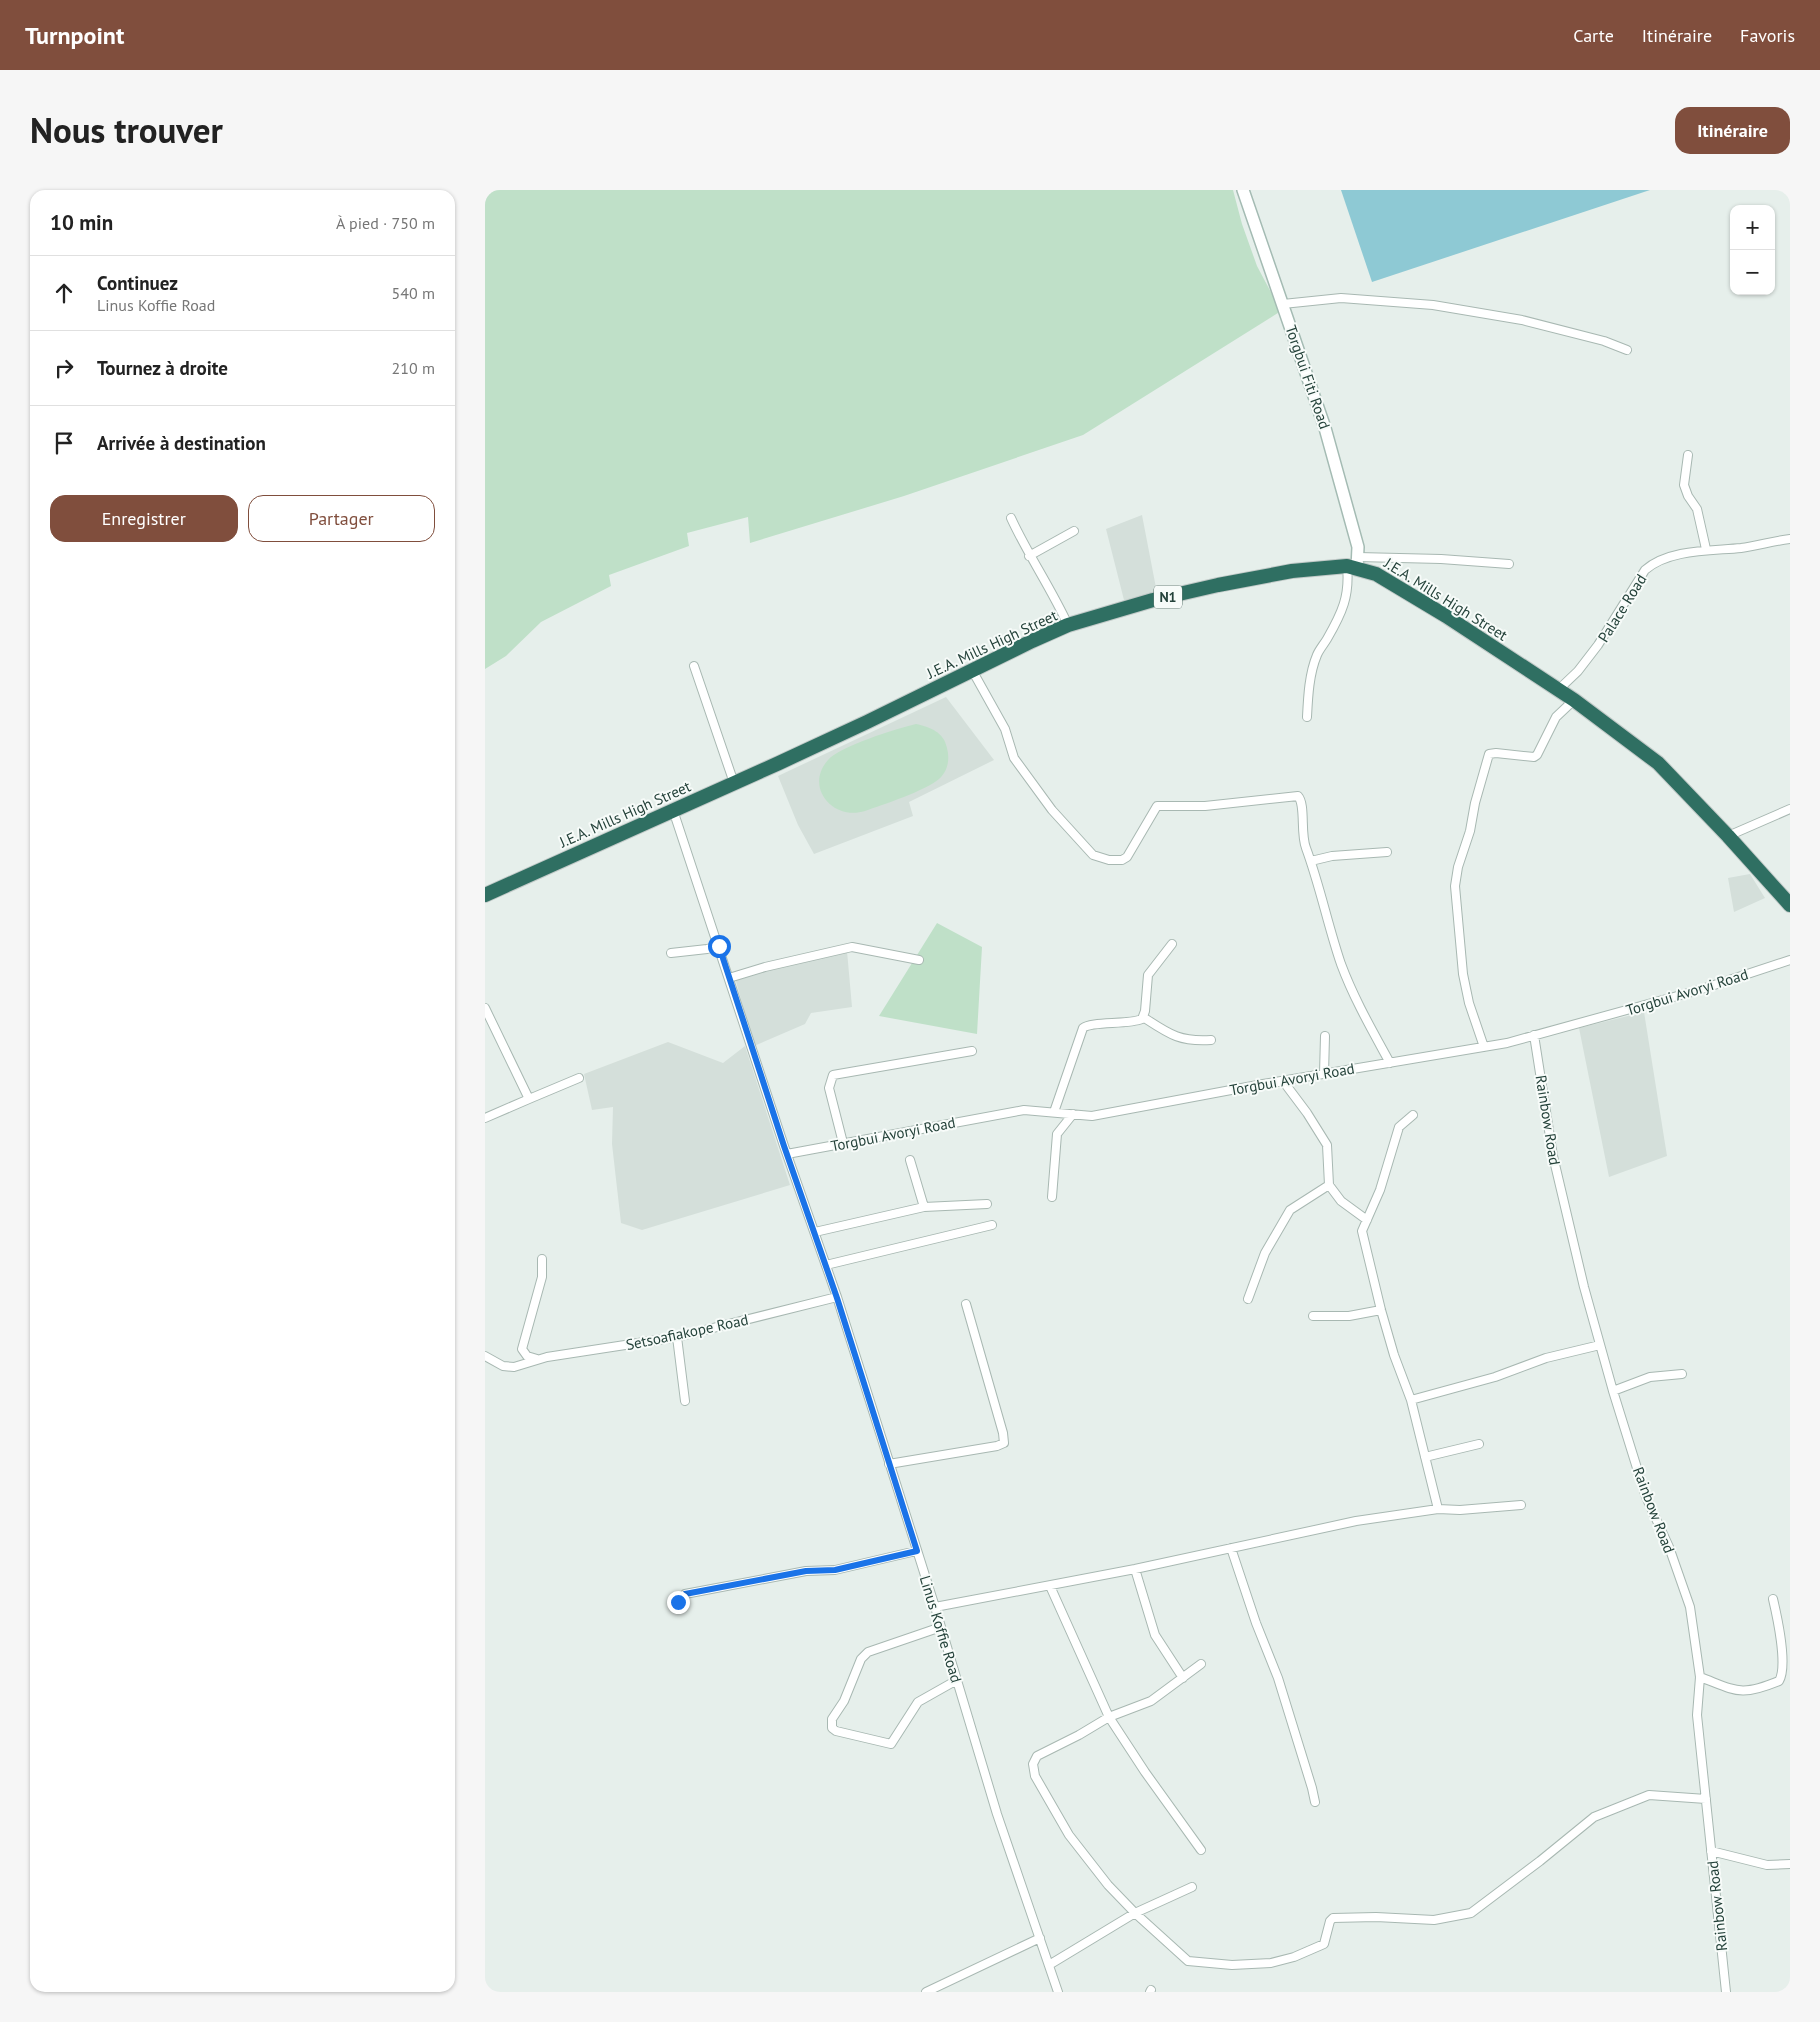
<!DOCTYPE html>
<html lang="fr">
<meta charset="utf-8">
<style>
:root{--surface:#fff;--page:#f6f6f6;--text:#222;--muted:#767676;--line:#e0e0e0;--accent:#804e3d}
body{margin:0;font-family:"PT Sans",sans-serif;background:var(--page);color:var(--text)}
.controls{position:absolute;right:15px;top:15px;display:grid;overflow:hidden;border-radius:10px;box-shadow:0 1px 4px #0004}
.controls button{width:45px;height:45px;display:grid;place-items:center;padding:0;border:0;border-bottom:1px solid var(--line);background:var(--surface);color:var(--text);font:25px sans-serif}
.stop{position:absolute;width:15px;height:15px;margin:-11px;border:4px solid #1a73e8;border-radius:50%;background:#fff}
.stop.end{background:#1a73e8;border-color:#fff;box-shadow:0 1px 5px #0008}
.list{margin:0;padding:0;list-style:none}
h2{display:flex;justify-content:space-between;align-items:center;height:65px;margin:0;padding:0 20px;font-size:21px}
h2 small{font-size:16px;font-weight:400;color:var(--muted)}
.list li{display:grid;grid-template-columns:32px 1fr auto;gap:15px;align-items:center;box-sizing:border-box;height:75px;padding:0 20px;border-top:1px solid var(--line)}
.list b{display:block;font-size:19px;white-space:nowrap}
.list p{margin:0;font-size:16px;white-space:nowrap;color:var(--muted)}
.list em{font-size:16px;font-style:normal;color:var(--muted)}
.actions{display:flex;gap:10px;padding:15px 20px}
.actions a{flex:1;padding:11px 0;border:1px solid var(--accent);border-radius:15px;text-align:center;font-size:18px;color:var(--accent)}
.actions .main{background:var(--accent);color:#fff}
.icon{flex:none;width:28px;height:28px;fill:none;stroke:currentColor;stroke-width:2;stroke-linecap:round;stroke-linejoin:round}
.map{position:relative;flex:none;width:1305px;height:1802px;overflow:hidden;border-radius:15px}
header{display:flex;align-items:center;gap:30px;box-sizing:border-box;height:70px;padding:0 25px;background:var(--accent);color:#fff}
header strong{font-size:24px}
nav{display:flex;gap:28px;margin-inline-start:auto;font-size:18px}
.intro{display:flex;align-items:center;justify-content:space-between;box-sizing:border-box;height:120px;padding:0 30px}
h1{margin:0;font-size:35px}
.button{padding:12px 22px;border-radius:15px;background:var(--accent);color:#fff;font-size:18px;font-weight:700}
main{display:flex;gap:30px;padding:0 30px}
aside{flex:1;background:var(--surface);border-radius:15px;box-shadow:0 1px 4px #0004}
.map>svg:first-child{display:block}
</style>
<header>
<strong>Turnpoint</strong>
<nav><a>Carte</a><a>Itinéraire</a><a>Favoris</a></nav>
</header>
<div class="intro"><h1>Nous trouver</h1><a class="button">Itinéraire</a></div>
<main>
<aside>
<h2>10 min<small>À pied · 750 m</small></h2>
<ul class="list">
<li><svg class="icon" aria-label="ahead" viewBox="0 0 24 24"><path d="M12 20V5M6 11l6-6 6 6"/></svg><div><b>Continuez</b><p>Linus Koffie Road</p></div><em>540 m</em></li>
<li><svg class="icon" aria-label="right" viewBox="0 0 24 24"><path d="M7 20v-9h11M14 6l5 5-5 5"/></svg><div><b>Tournez à droite</b></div><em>210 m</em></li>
<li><svg class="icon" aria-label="arrive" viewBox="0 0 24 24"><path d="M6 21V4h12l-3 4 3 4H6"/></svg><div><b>Arrivée à destination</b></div></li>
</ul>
<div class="actions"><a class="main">Enregistrer</a><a>Partager</a></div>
</aside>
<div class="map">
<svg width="1305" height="1802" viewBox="0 0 1305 1802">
<rect width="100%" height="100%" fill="#e6efeb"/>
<path fill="#d4dfda" d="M657 325 672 403 639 410 621 339Z
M461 507 509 570 424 612 428 626 329 664 313 635 293 586Z
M1265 684 1280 708 1249 722 1243 688Z
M362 761 367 817 326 823 320 834 269 856 250 788Z
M1159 822 1182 966 1124 987 1094 838Z
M183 852 238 873 260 856 305 995 157 1040 136 1033 127 954 128 917 107 920 99 884Z"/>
<path fill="#bfe0c8" d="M0 0H748L757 34 772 76 796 121 598 245 419 306 265 353 263 327 202 343 204 356 124 385 126 396 56 432 21 466 0 479Z
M431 534C445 537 459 542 462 558 465 569 463 581 454 589 442 600 397 615 380 621 348 631 319 597 343 570 353 557 413 538 431 534Z
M452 733 497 757 492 844 394 826Z"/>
<path fill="#8ec9d4" d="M856 0H1165L887 92Z"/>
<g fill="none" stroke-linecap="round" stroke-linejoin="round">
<g stroke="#a8b8b2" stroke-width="10">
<path id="street" d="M798 114 856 108 948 115 1037 130 1119 151 1142 160
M1203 265 1199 295 1203 306 1212 319 1221 359
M526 328C543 365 566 398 583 435
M544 366 589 341
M873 367 956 369 1024 374
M209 476 249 593
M487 480 520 539 529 568 567 620 608 665 624 670H637L642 667 672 616H720L813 606C821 615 815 643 821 658 835 696 843 736 856 774 869 809 887 840 905 873
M1073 500 1093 481 1113 455 1160 380C1184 359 1226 361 1256 358 1272 356 1288 351 1305 349
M822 527C823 507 824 484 832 465 834 460 839 454 842 449 857 423 865 406 862 376
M188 620 299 956 352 1107 450 1417 512 1624 573 1802
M1243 646 1305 619
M826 671 847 666 902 662
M186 763 222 759 234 756
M244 788 280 777 367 757 434 770
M0 818 44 909 0 928
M658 827C684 844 694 852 726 850
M1049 845 1068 966 1099 1097 1128 1201 1161 1307 1184 1357 1205 1417 1215 1487 1212 1525 1241 1802
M999 857 984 813 978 784 970 696 973 677 985 641 990 613 1004 564 1011 563 1049 567 1052 565 1071 527 1089 510
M839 884 840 846
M44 909 94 888
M569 922 598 838C606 831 643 835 657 829L660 821 663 785 687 754
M928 925 914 937 895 1000 877 1041 896 1120 909 1165 926 1210 953 1319
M358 953 344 898 348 885 487 861
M302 964 539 920 607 926 778 894 1022 853 1214 800 1305 770
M425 970 439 1017
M844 995 856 1011 882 1030
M567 1007 572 944 588 924
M330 1042 439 1017 502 1014
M341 1075 507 1035
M763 1109 780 1063 805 1020 844 995 842 955 822 923 798 891
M828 1126H864L896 1120
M192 1147 200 1211
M0 1166 18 1176 29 1177 62 1167 192 1147 352 1107
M52 1169 42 1166 37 1159 57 1087V1069
M1128 1201 1165 1187 1197 1184
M926 1210 1010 1187 1061 1168 1115 1155
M940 1267 994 1254
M404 1274 512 1256 519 1253 518 1243 481 1114
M746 1358 771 1433 793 1488 827 1598 830 1612
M650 1379 670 1445 698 1488
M565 1396 624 1527 660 1582 716 1660
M193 1412 200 1404 321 1381 350 1380 431 1361
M450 1417 650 1379 871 1331 953 1319 975 1320 1036 1315
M456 1437 383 1462 376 1469 359 1511 347 1529V1538L351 1541 406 1554 433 1512 472 1490
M716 1474 666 1511 624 1527 594 1545 552 1566 548 1574 550 1586 584 1645 623 1695 650 1723 703 1771 747 1775 786 1773 809 1767 839 1754 845 1731 848 1728 891 1727 949 1730 986 1723 1055 1671 1109 1627 1164 1605 1221 1609
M1215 1487C1252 1501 1255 1507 1294 1491 1303 1476 1292 1426 1288 1409
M1226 1661 1282 1675 1305 1674
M564 1775 650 1723 707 1697
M441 1802 555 1748
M665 1802 666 1800"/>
</g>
<g stroke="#a4bbb3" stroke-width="14">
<path id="secondary" d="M758 0 840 238 873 357 872 378"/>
</g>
<g stroke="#c2cac8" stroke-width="16">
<path id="highway" d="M0 705 294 573 382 532 547 451 583 435 668 410 733 395 807 381 862 376 891 384 961 426 1089 510 1173 573 1243 646 1305 715"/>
</g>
<use href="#street" stroke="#fff" stroke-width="8"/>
<use href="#secondary" stroke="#fff" stroke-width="11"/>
<use href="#highway" stroke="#2f6f62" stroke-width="14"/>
</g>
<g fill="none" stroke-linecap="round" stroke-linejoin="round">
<path stroke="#1a73e8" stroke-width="6" d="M193 1412 200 1404 321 1381 350 1380 432 1361 352 1108 299 956 234 756"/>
</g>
<g text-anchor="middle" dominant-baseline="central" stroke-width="4" stroke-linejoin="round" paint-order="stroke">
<rect fill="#f7fbf9" stroke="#637a73" stroke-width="1" x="669" y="395.5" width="28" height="23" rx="4"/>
<g font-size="14" font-weight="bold" fill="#24423a">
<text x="683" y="407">N1</text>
</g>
<g font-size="15" fill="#24423a" stroke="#f7fbf9">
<text transform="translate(823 187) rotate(71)">Torgbui Fiti Road</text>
<text transform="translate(961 409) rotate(32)">J.E.A. Mills High Street</text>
<text transform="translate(1137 418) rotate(-58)">Palace Road</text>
<text transform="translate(507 454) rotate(-25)">J.E.A. Mills High Street</text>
<text transform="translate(140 624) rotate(-24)">J.E.A. Mills High Street</text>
<text transform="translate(1202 802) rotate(-17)">Torgbui Avoryi Road</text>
<text transform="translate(807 889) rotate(-10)">Torgbui Avoryi Road</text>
<text transform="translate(1063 930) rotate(81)">Rainbow Road</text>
<text transform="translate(408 944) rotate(-11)">Torgbui Avoryi Road</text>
<text transform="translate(202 1142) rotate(-12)">Setsoafiakope Road</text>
<text transform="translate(1169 1320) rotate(69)">Rainbow Road</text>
<text transform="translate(456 1439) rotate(73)">Linus Koffie Road</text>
<text transform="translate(1232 1716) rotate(-96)">Rainbow Road</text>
</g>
</g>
</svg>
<div class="controls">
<button>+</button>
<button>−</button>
</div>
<div class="stop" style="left:234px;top:756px"></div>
<div class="stop end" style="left:193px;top:1412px"></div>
</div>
</main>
